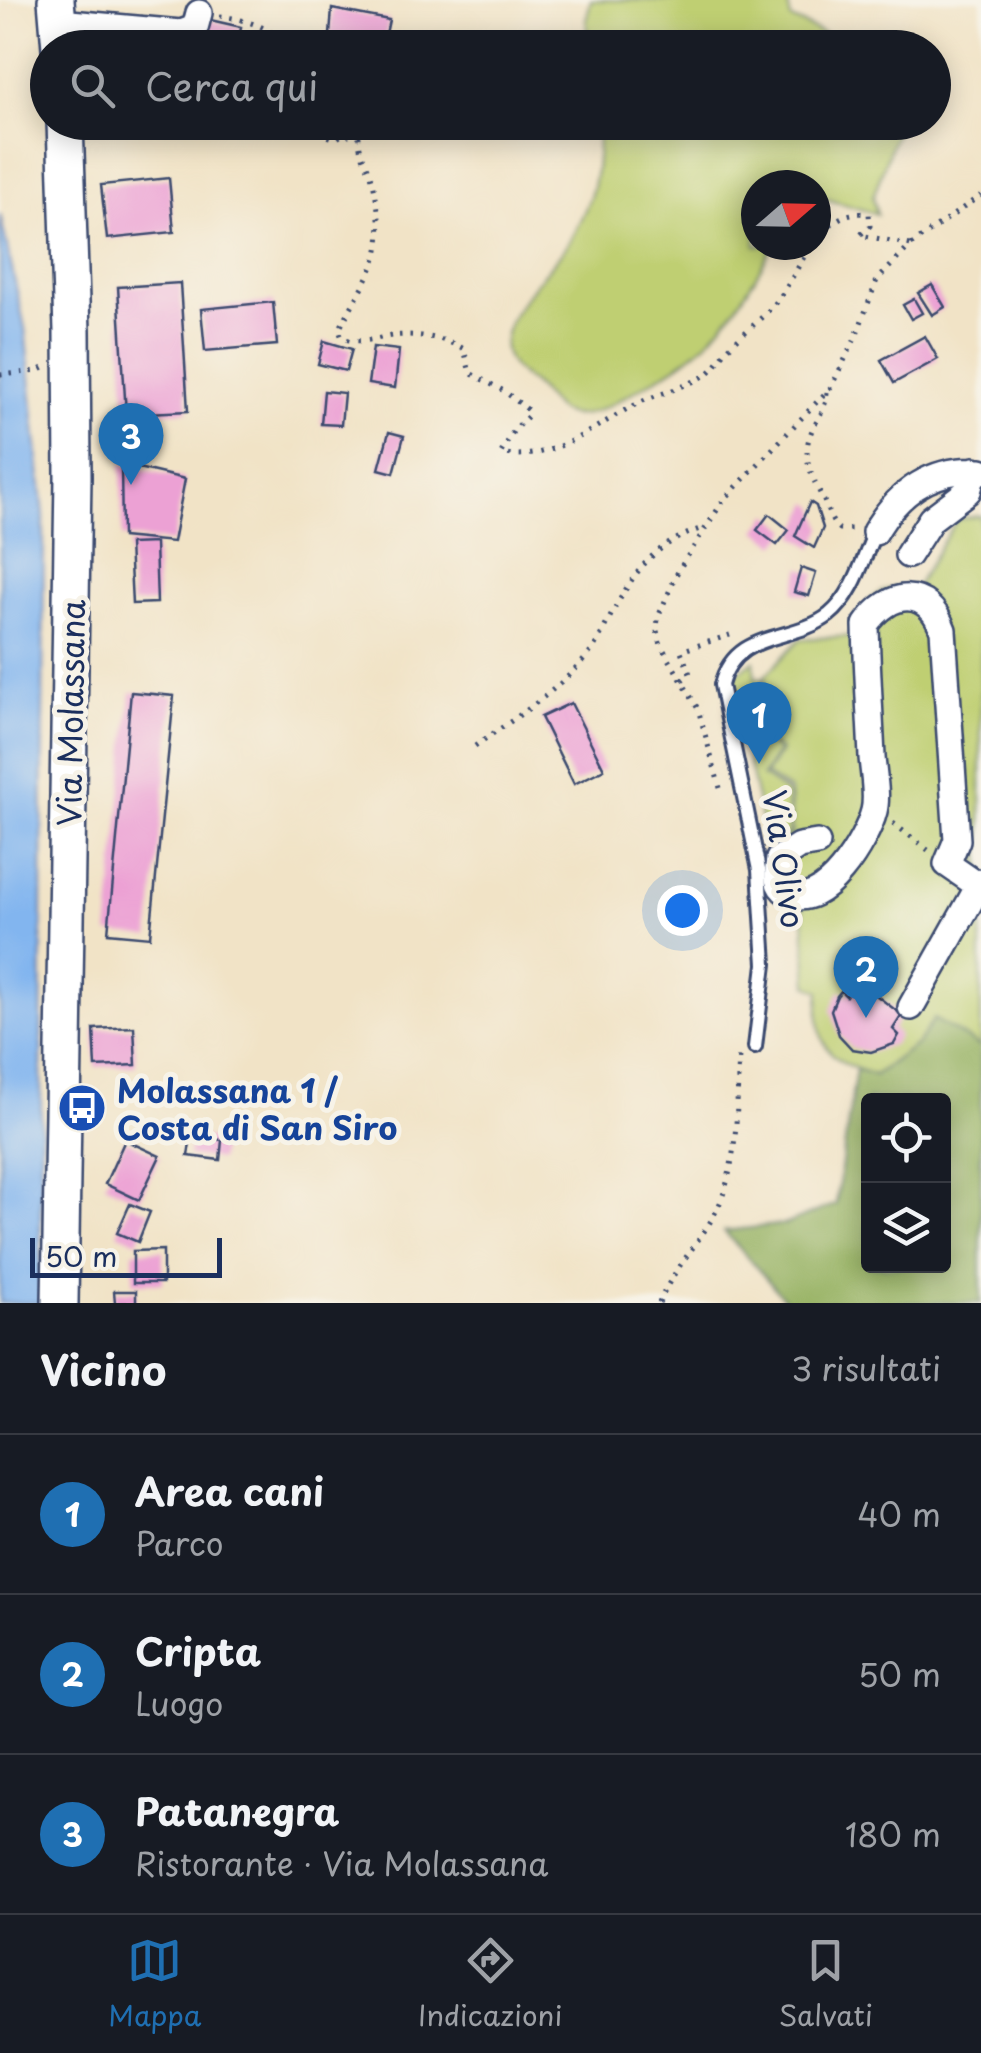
<!DOCTYPE html>
<html lang="it">
<meta charset="utf-8">
<style>
:root{--surface:#171b24;--page:#242831;--text:#f1f3f6;--muted:#9ea1a6;--line:#363941;--accent:#1f6fb2}
body{margin:0;font-family:"Playpen Sans",sans-serif;background:var(--page);color:var(--text)}
.controls{position:absolute;right:30px;bottom:30px;display:grid;overflow:hidden;border-radius:10px;box-shadow:0 5px 25px #0003}
.controls button{width:90px;height:90px;display:grid;place-items:center;padding:0;border:0;border-bottom:2px solid var(--line);background:var(--surface);color:var(--text);font:50px sans-serif}
.compass{position:absolute;left:741px;top:170px;width:90px;height:90px;border-radius:50%;background:var(--surface);box-shadow:0 5px 25px #0003;rotate:70deg}
.scale{position:absolute;left:30px;bottom:25px;width:192px;box-sizing:border-box;padding-left:10px;border:5px solid #1b2f5e;border-top:0;font-size:28px;line-height:35px;white-space:nowrap;color:#1b2f5e;-webkit-text-stroke:8px #f7f3e8;paint-order:stroke}
.you{position:absolute;left:682px;top:910px;width:35px;height:35px;margin:-25px;border:8px solid #fff;border-radius:50%;background:#1a73e8;box-shadow:0 0 0 15px #1a73e833}
.badge{display:grid;place-items:center;width:65px;height:65px;border-radius:50%;background:var(--accent);color:#fff;font-size:32px;font-weight:700}
.pin{position:absolute;translate:-50% -82px;filter:drop-shadow(0 2px 5px #0008)}
.pin::after{content:'';position:absolute;top:52px;width:35px;height:30px;background:inherit;clip-path:polygon(0 0,100% 0,50% 100%)}
.list{margin:0;padding:0;list-style:none}
h2{display:flex;justify-content:space-between;align-items:center;height:130px;margin:0;padding:0 40px;font-size:42px}
h2 small{font-size:32px;font-weight:400;color:var(--muted)}
.list li{display:grid;grid-template-columns:65px 1fr auto;gap:30px;align-items:center;box-sizing:border-box;height:160px;padding:0 40px;border-top:2px solid var(--line)}
.list b{display:block;font-size:38px;white-space:nowrap}
.list p{margin:0;font-size:32px;white-space:nowrap;color:var(--muted)}
.list em{font-size:32px;font-style:normal;color:var(--muted)}
.icon{flex:none;width:55px;height:55px;fill:none;stroke:currentColor;stroke-width:2;stroke-linecap:round;stroke-linejoin:round}
.map{position:relative;flex:none;width:981px;height:1303px;overflow:hidden}
.search{position:absolute;background:var(--surface);box-shadow:0 5px 25px #0003;left:30px;right:30px;top:30px;height:110px;display:flex;align-items:center;gap:25px;box-sizing:border-box;padding:0 35px;border-radius:55px;color:var(--muted);font-size:38px}
.sheet{height:610px;background:var(--surface)}
nav{display:flex;justify-content:space-around;align-items:center;box-sizing:border-box;height:140px;border-top:2px solid var(--line);background:var(--surface);font-size:28px;color:var(--muted)}
nav a{display:grid;justify-items:center;gap:5px}
nav .on{color:var(--accent)}
.map>svg:first-child{display:block}
</style>
<div class="map">
<svg width="981" height="1303" viewBox="0 0 981 1303">
<rect width="100%" height="100%" fill="#f7f3e8"/>
<filter id="ink" filterUnits="userSpaceOnUse"><feTurbulence type="fractalNoise" baseFrequency=".01" numOctaves="2"/><feDisplacementMap in="SourceGraphic" scale="20" xChannelSelector="R" yChannelSelector="G"/><feConvolveMatrix kernelMatrix="1 2 1 2 8 2 1 2 1" color-interpolation-filters="sRGB"/></filter>
<filter id="wash" filterUnits="userSpaceOnUse"><feTurbulence type="fractalNoise" baseFrequency=".0048" numOctaves="4" result="noise"/><feDisplacementMap in="SourceGraphic" scale="40" xChannelSelector="R" yChannelSelector="G"/><feGaussianBlur stdDeviation="2.25" result="paint"/><feColorMatrix in="noise" values="0 0 0 0 0 0 0 0 0 0 0 0 0 0 0 0 0 1.4 0 .05"/><feComposite in="paint" operator="in"/></filter>
<g filter="url(#wash)">
<rect width="100%" height="100%" fill="#f1e3c6"/>
<path fill="#bfcf72" stroke="#6d7f68" stroke-width="2.5" d="M591 0H787L791 19 827 35 846 47H589L586 20Z
M598 123V122L899 123 873 197 877 214 816 196V185H756V245H773C752 285 724 332 686 359 668 373 647 383 628 395 610 405 584 421 564 413 551 407 546 396 536 387 527 378 515 373 509 361 489 327 542 278 562 252 573 238 580 221 587 205 598 179 598 150 598 123Z
M981 516V1047L934 1020 918 1043 875 1075C823 1060 815 1041 820 991L808 985 803 906 772 886 765 865 773 847 792 834 790 791 765 775 781 751 766 740 765 676 800 639 856 636C862 601 877 583 915 588L957 519Z
M754 661 755 678H762L764 741 778 751 762 776 787 793 789 834 767 846 733 691 736 674Z"/>
<path fill="#97b264" stroke="#597061" stroke-width="2.5" fill-rule="evenodd" d="M934 1019 981 1047V1303H788L724 1231 786 1224 836 1204 856 1069 875 1075 918 1043ZM868 1100H944V1266H868Z"/>
<path fill="#82b5ef" stroke="#4e72a6" stroke-width="2.5" d="M0 214 25 328 44 516 40 1303H0Z"/>
<g id="blocks">
<path fill="#eca1d4" d="M332 9 389 20 383 48H329Z
M206 19 241 27 238 48H203Z
M169 178 174 232 107 239 101 185Z
M180 283 188 411 126 414 118 287Z
M932 285 945 307 932 315 918 293Z
M914 299 922 313 911 319 903 305Z
M273 302 277 345 205 351 201 309Z
M925 336 938 359 894 383 881 360Z
M324 341 352 349 346 371 318 364Z
M373 347 399 350 395 388 368 384Z
M324 391 344 393 341 425 321 424Z
M389 432 404 436 394 473 379 469Z
M121 464 185 479 173 542 122 537Z
M810 502 816 506 823 528 814 548 795 536Z
M769 514 789 530 777 545 757 530Z
M155 543 157 603 132 604 129 544Z
M801 568 816 573 809 596 794 592Z
M131 692 174 696 150 937 108 933Z
M571 703 604 769 574 784 541 717Z
M856 980 902 1015 893 1029 899 1035 894 1044 871 1052 852 1049 839 1035 831 1010 837 996 841 991 846 996Z
M134 1027 136 1065 96 1067 94 1029Z
M191 1136 222 1140 220 1160 188 1156Z
M125 1140 160 1156 139 1200 105 1184Z
M130 1204 150 1212 138 1242 117 1233Z
M163 1250V1283H133V1251Z
M114 1291H136V1303H115Z"/>
</g>
</g>
<g filter="url(#ink)">
<use href="#blocks" fill-opacity="0" stroke="#3b4a6e" stroke-width="2.5"/>
<g fill="none" stroke-linecap="round" stroke-linejoin="round">
<g stroke="#3b4a6e" stroke-width="18">
<path id="lane" d="M755 1047 765 964 759 870 721 685C735 629 793 643 829 615 853 596 863 559 875 532"/>
</g>
<g stroke="#3b4a6e" stroke-width="30">
<path id="street" d="M59 22 181 33 195 28 199 13
M875 532C898 492 933 467 981 471
M908 555 931 519 968 491 974 470
M817 843 799 846 779 859C777 873 775 885 788 893 823 914 867 839 874 811 878 796 873 773 872 757 870 713 867 669 866 625 890 590 927 586 943 630L957 840 947 864 979 886
M911 1007 981 882"/>
</g>
<g stroke="#3b4a6e" stroke-width="40">
<path id="secondary" d="M56 0 60 48
M60 1303 73 477 72 331 65 122"/>
</g>
<path stroke="#3b4a6e" stroke-width="5" stroke-dasharray="2.5 8" stroke-linecap="butt" d="M220 16C243 19 274 27 287 48
M289 122 336 139 343 134 359 137C358 153 370 167 373 182 390 260 373 264 339 330L342 338C359 344 374 339 391 336 416 333 442 337 464 349L470 373 504 391 528 410V416L514 430 501 453C556 465 603 417 650 398 669 391 689 385 706 375 715 369 722 354 730 346 749 328 770 313 784 291 794 276 801 260 812 245
M816 240C831 223 843 210 869 214L870 226 860 235 911 245
M0 375 38 371 44 368
M827 392C826 405 823 410 817 421 800 448 807 468 821 495 828 507 828 519 839 529H852
M682 680 690 674 681 651 730 635
M475 746C515 718 557 692 589 654 597 644 602 632 608 621 633 574 650 545 703 528
M720 788 698 709 661 645 657 631 658 617 678 571 723 501 831 387 855 339 877 280 911 245 981 195
M893 823 928 850
M659 1303C674 1266 705 1238 720 1203 739 1157 736 1104 739 1056"/>
<use href="#lane" stroke="#fff" stroke-width="12"/>
<use href="#street" stroke="#fff" stroke-width="25"/>
<use href="#secondary" stroke="#fff" stroke-width="35"/>
</g>
</g>
<defs>
<g id="bus-disc" transform="scale(2.5)"><circle r="9.5" fill="#1a4fb4" stroke="#f7f3e8"/><path d="M-5-6H5V4H4V6H2V4H-2V6H-4V4H-5ZM-3.5-4V0h7V-4ZM-3.5 1.2v1.5H-2V1.2ZM2 1.2v1.5H3.5V1.2Z" fill="#fff"/></g>
</defs>
<g fill-rule="evenodd">
<use href="#bus-disc" x="82" y="1108"/>
</g>
<g text-anchor="middle" dominant-baseline="central" stroke-width="10" stroke-linejoin="round" paint-order="stroke">
<g font-size="32" fill="#1b2f5e" stroke="#f7f3e8">
<text transform="translate(70 713) rotate(-89)">Via Molassana</text>
<text transform="translate(785 859) rotate(82)">Via Olivo</text>
</g>
<g font-size="32" font-weight="bold" fill="#164399" stroke="#f7f3e8" text-anchor="start">
<text x="117" y="1090">Molassana 1 /<tspan x="117" dy="37">Costa di San Siro</tspan></text>
</g>
</g>
</svg>
<div class="controls">
<button><svg class="icon" aria-label="locate" viewBox="0 0 24 24"><circle cx="12" cy="12" r="6"/><path d="M12 2v4M12 18v4M2 12h4M18 12h4"/></svg></button>
<button><svg class="icon" aria-label="layers" viewBox="0 0 24 24"><path d="M12 4l9 5-9 5-9-5zM3 14l9 5 9-5"/></svg></button>
</div>
<svg class="compass" viewBox="-18 -18 36 36"><path d="M0-13l5 13h-10z" fill="#e53935"/><path d="M0 13l5-13h-10z" fill="#9ea1a6"/></svg>
<div class="scale">50 m</div>
<div class="you"></div>
<div class="pin badge" style="left:759px;top:764px">1</div>
<div class="pin badge" style="left:866px;top:1018px">2</div>
<div class="pin badge" style="left:131px;top:485px">3</div>
<div class="search"><svg class="icon" aria-label="search" viewBox="0 0 24 24"><circle cx="10" cy="10" r="6"/><path d="M15 15l6 6"/></svg>Cerca qui</div>
</div>
<section class="sheet">
<h2>Vicino<small>3 risultati</small></h2>
<ul class="list">
<li><span class="badge">1</span><div><b>Area cani</b><p>Parco</p></div><em>40 m</em></li>
<li><span class="badge">2</span><div><b>Cripta</b><p>Luogo</p></div><em>50 m</em></li>
<li><span class="badge">3</span><div><b>Patanegra</b><p>Ristorante · Via Molassana</p></div><em>180 m</em></li>
</ul>
</section>
<nav>
<a class="on"><svg class="icon" aria-label="map" viewBox="0 0 24 24"><path d="M3 6l6-2 6 2 6-2v14l-6 2-6-2-6 2zM9 4v14M15 6v14"/></svg>Mappa</a>
<a><svg class="icon" aria-label="directions" viewBox="0 0 24 24"><path d="M12 3l9 9-9 9-9-9zM9 14v-3h6M13 9l2 2-2 2"/></svg>Indicazioni</a>
<a><svg class="icon" aria-label="saved" viewBox="0 0 24 24"><path d="M7 4h10v16l-5-4-5 4z"/></svg>Salvati</a>
</nav>
